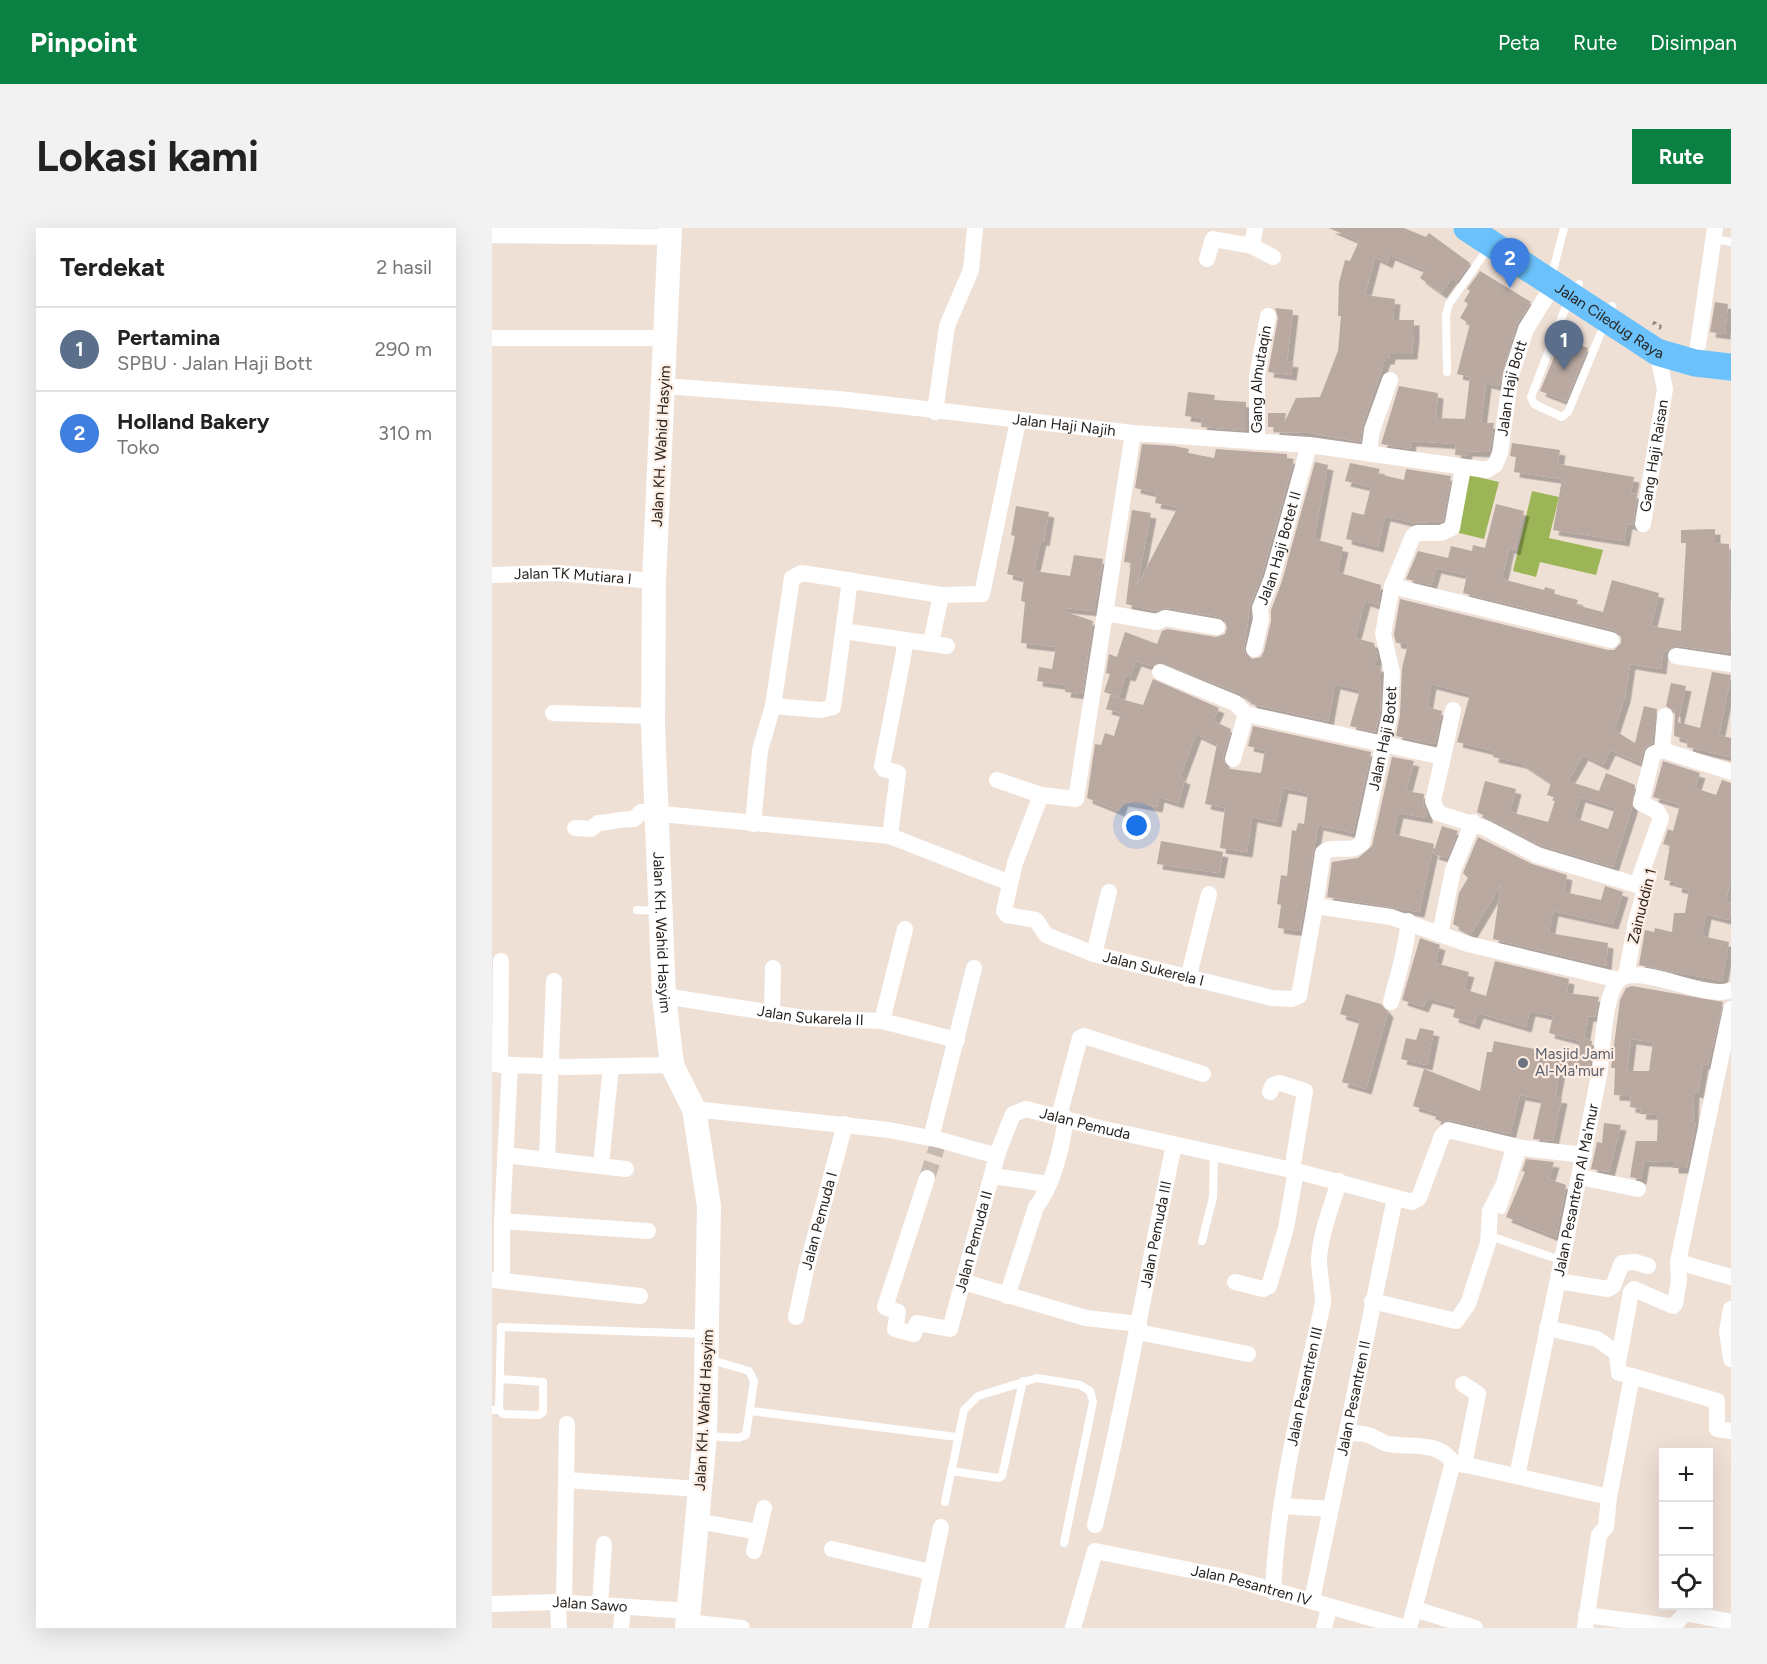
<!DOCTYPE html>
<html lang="id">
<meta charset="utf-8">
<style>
:root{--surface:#fff;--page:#f2f2f2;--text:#222;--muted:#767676;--line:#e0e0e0;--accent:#0b8043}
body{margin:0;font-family:Figtree,sans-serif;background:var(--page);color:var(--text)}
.controls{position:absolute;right:18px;bottom:18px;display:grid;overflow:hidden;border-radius:0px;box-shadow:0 6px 24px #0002}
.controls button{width:54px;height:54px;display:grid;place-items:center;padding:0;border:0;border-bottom:2px solid var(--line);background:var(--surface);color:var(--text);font:30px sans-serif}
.you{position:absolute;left:645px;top:598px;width:21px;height:21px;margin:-15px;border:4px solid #fff;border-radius:50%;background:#1a73e8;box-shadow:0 0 0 9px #1a73e833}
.badge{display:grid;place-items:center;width:39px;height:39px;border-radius:50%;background:var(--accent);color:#fff;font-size:20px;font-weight:700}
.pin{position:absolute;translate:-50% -50px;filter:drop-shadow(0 2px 3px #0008)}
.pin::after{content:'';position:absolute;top:32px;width:21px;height:18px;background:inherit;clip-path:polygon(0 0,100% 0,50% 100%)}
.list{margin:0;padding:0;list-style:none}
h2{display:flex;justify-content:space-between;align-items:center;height:78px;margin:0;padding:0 24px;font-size:26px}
h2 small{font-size:20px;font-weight:400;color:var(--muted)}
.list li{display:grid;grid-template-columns:39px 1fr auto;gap:18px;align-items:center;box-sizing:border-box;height:84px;padding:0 24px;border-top:2px solid var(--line)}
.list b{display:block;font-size:22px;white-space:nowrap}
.list p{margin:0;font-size:20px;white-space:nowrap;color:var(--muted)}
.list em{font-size:20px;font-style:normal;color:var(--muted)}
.icon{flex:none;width:33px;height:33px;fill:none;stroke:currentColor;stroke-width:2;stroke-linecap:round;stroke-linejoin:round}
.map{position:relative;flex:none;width:1239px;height:1400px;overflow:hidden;border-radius:0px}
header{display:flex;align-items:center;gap:36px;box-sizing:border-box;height:84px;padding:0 30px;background:var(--accent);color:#fff}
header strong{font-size:28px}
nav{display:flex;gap:33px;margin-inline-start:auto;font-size:21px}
.intro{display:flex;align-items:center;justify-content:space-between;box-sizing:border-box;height:144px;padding:0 36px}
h1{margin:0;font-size:42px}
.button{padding:15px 27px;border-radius:0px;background:var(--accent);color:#fff;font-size:21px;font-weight:700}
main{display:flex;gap:36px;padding:0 36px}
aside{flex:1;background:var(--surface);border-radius:0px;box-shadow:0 6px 24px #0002}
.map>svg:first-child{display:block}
</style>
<header>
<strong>Pinpoint</strong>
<nav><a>Peta</a><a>Rute</a><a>Disimpan</a></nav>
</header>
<div class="intro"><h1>Lokasi kami</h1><a class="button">Rute</a></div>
<main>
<aside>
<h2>Terdekat<small>2 hasil</small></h2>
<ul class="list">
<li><span class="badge" style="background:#5c6f8a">1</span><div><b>Pertamina</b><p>SPBU · Jalan Haji Bott</p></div><em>290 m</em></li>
<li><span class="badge" style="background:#3f7fe0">2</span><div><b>Holland Bakery</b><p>Toko</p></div><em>310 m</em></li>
</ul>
</aside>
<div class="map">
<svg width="1239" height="1400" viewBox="0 0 1239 1400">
<defs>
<filter id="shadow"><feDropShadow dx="5.5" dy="5.5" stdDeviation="0" flood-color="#0004"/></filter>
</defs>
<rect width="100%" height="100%" fill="#efe0d6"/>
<path fill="#9cb657" d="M977 247 1007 254 992 311 963 304Z
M1040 263 1067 269 1057 310 1111 322 1104 347 1048 334 1044 349 1021 343Z"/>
<path fill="#b9a9a1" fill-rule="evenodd" filter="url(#shadow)" d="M837 0H912L934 9 937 5 978 35 965 53 960 50 949 65 928 50 933 42 898 27 895 35 883 29 873 67 903 71 901 92H922V107L920 126H898L897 131H893L870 199 868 214 819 205 782 204V199H776V185H794L792 195 804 170 828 169 846 123 849 88H846L847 55 853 32 858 33 867 13Z
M988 43 1039 74 1024 97 1007 158 994 155 989 195H1002L997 224 975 223 974 228 963 227 964 216 919 213 918 221 889 216 907 158 946 165 944 190 973 191 978 149 965 146 978 96 968 90 976 76 972 73 978 63 975 61Z
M1223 74 1236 76 1233 106 1218 104Z
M783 80 801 82 795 133 801 134 799 147 776 144 786 90Z
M1070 110 1096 120 1074 173 1048 163Z
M696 164 723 167 722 172 754 174V202L709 199 710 190 693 188Z
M1020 215 1068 222 1066 236 1142 249 1139 265 1145 266 1141 297 1135 296 1132 313 1061 302 1070 251 1022 244 1024 229 1018 228Z
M650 216 682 218 697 221 696 225 722 230 724 221 795 226V230L802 231 770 347 758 377 752 423 760 431 769 429 772 423 779 393V382L790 353 823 234 836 237 822 311 851 319 845 344 889 357 886 377 873 373 863 410 882 415 885 427 883 438 888 439 889 445 888 485 883 504 858 498 868 462 843 456 836 493 759 476V473L747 465 667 434 660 438 644 433 638 448 633 447 627 469 612 464 618 446 614 445 617 426 625 429 633 404 665 416 670 403 675 401 724 409 733 406 735 400 732 391 727 389 675 380 663 383 634 376 639 335 632 334 640 282 659 285 645 358 686 279 663 275 665 265 643 260Z
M858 235 888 241 886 246 912 252 914 241 959 248 951 293 923 295 893 288 886 319 854 311 860 284 872 287 879 259 853 253Z
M1004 276 1032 283 1023 322 1017 320 1010 351 1052 362 1053 359 1063 362 1062 366 1086 372 1084 377 1111 384 1120 352 1167 365 1159 398 1189 403 1194 315H1189V302L1223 301V315L1237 316 1239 425 1185 418 1171 424 1169 441 1138 436 1133 469 1122 502 1143 515 1152 478 1165 481 1160 515 1153 520 1148 535 1118 522 1111 537 1091 527 1076 553 1107 563 1114 545 1143 557 1140 580 1121 639 1049 617 985 584 993 553 1024 561 1018 584 1056 594 1064 570 1055 567 1059 555 1029 535 1001 529 1002 523 965 514 978 466 939 456 935 479 950 483 943 516 904 508 908 487 910 440 916 416 904 415 902 406 908 371 1116 422H1122L1129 415V409L1122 402 971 365 975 347 944 340 939 357 914 351 926 323 956 330 959 318 980 323 981 317 993 320ZM1088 569 1123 580 1116 601 1082 590Z
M524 278 557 284 552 313 549 312 542 343 578 348 582 327 611 331 602 383 574 380V384L601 393 590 466 573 464 574 457 545 453 547 439 560 441 564 419 529 415 533 374 529 373 532 350 515 346 523 308 519 307Z
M1220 444 1239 447 1227 507 1239 510V529L1195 519 1196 512 1182 508 1183 484 1174 478 1179 455 1194 458 1186 494 1208 500Z
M661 451 727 480 721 493 739 501 731 529 733 538 738 541 769 545 773 522 756 518 761 498 879 524 861 605 826 597 808 703 786 700 789 677 785 676 789 647 795 648 800 602 804 603 806 595 812 596 816 565 791 560 784 594 760 589 755 624 728 620 733 580 713 576 725 516 704 506 688 549 693 551 686 575 667 569 665 579 631 573 627 583 595 570 603 516 609 517 613 505 622 508 629 485 614 481 618 468 651 477Z
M900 529 922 533 914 563 932 566 931 576 935 586V590L906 585 901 606 942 616 927 684 835 669 840 634 866 630 880 618Z
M1171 533 1208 545 1203 560 1224 567 1230 552 1239 555V648L1234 674 1239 675V682L1237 692 1214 686 1210 708 1237 714 1230 753 1147 737 1153 702 1162 704 1163 700 1180 704 1182 685H1193L1197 662 1184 659 1185 654 1172 652 1178 618 1171 616 1176 601 1181 603 1188 577 1161 569Z
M950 598 966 603 955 630 941 626Z
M986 609 1040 636 1075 647 1072 664 1109 672 1113 658 1131 664 1121 696 1061 683 1057 705 1116 715 1114 738 1001 711 1009 656 979 706 961 696 967 665 976 650 971 645Z
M669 613 731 624 727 645 665 636Z
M928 710 948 717 943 735 977 744 972 761 994 768 1003 733 1077 751 1075 765 1107 769 1103 789 1096 788 1092 811 1100 813 1097 842 1069 837 1063 869 1070 870 1061 913 1041 911 1050 871 1028 867 1018 906 958 892 950 894 943 891 945 885 921 878 932 841 988 863 995 824H1000L1002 813 1084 829 1088 813 1057 805 1061 788 1038 783 1034 799 986 785 982 796 961 789 964 778 935 770 931 779 910 772Z
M1140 758 1231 774 1216 837 1211 836 1206 865 1202 864 1201 894H1204L1195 940H1181V934L1152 933 1149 951 1138 949 1144 913H1165L1166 887 1148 886 1149 881 1138 879 1139 868 1122 867 1123 840H1119L1128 772 1134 760ZM1139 811 1161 814 1157 843H1135Z
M854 766 889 776 896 784 874 861 850 854 868 792 848 786Z
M928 800 942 803 935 837 909 831 914 810 924 812Z
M1112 895 1129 897 1117 944 1099 941 1105 914 1110 915Z
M1034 931 1062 934 1057 951 1074 957 1064 1009 1014 989 1033 944 1030 943Z"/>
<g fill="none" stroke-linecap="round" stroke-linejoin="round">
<path stroke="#c7bab1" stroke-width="16" stroke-dasharray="16 8" stroke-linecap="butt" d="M435 950 446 916"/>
<path stroke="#928780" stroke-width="2" stroke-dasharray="6 3" stroke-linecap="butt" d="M1161 97 1162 94 1169 98 1167 102"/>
<path stroke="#fff" stroke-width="8" d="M1222 11 1239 14
M1062 39 1072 0
M1087 56 1078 68 1039 169 1042 176 1070 189 1076 184 1120 78
M955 144 954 87 957 76 997 19
M145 682 166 683
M1010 982 1031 920
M995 1007 1071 1033
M710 1013 721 969 722 925
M0 1182H7L11 1186 47 1187 51 1184V1154L9 1151
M7 1182 9 1099 214 1106
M259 1183 465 1209
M216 1208 246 1210 254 1207 262 1153 257 1143 216 1131
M459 1243 507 1250 510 1248 531 1153
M453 1274 472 1182 486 1168 545 1150 588 1157 598 1163 601 1174 572 1315"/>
<g stroke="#fff" stroke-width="16">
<path d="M763 0 760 18 781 29"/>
<path d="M0 7 178 9"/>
<path d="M715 31 721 11 760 18"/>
<path d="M0 110H175"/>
<path d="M1206 117 1223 0"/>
<path id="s1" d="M172 158 347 171 641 205 817 217 995 242 1003 237 1008 225 1019 147 1034 101 1062 56"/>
<path d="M443 184 455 98 479 42 483 0"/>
<path id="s2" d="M641 205 584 571 549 567 523 635 512 683 515 687 544 692 554 707 602 726 780 770 800 771 807 768 823 678 899 689 976 716 1127 752"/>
<path id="s3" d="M765 214V148L776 88"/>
<path d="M877 224 880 202 898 152"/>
<path id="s4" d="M1151 296 1173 161 1165 124"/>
<path id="s5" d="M0 347 65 345 162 353"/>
<path d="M900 358 1119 412"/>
<path d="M614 385 665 394 673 390 725 399"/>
<path d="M351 403 455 418"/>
<path d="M439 415 449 367"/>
<path id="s6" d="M762 421 769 391 768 380 780 350 817 217"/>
<path d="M1184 428 1239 436"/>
<path d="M668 444 743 475 754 486 951 529 941 573 946 585 993 600 1045 627 1145 657 1169 590 1165 583 1149 575 1161 526 1170 522 1239 544"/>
<path d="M281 478 329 482 341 479 358 352"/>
<path d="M61 485 160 488"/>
<path d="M1170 522 1173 488"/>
<path d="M951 529 961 482"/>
<path d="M741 531 754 486"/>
<path d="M505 552 549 567"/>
<path d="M261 596 268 522 281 478 300 350 310 345 449 367 490 366 526 193"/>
<path d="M83 600 99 601 106 595C119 594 129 591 142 591L149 584 398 608 518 655"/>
<path d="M398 608 406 545 392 541 390 538 414 413"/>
<path id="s7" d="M823 678 831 625C842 615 859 627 870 615L898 486 900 444 891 406 900 358 921 308 925 305H949L960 300 971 240"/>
<path d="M948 706 961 642 981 594"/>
<path d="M602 726 617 664"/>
<path d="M1134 748 1144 694 1157 647"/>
<path d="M696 751 717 666"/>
<path id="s8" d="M172 768 312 790 390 793 465 812"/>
<path d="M899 774C904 753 917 713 916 693"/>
<path d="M280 786 281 740"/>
<path d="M390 793 413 701"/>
<path d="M0 836 75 839 180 837"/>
<path d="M8 837 9 733"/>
<path d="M778 864 781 857 788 855 813 863 800 942"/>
<path id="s9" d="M202 881 397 902 448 912 498 926 506 924 521 886 534 881 608 900 804 943 920 974 927 970 950 908 956 902 1031 920 1092 927"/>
<path d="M567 888 588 810 592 808 711 846"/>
<path d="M439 910 482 740"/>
<path d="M13 927 134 941"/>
<path d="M55 930 62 753"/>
<path d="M109 937 119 838"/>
<path d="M501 948 556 956"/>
<path d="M1088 949 1146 961"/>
<path id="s10" d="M435 950 393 1079 406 1084 403 1101 422 1106 425 1095 458 1101 506 924"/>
<path d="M10 993 156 1003"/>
<path d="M1186 1034 1239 1049"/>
<path d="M1 1052 148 1068"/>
<path d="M10 1053V993L18 837"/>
<path d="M1066 1053 1116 1061 1121 1058 1130 1035 1143 1034 1156 1038"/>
<path d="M472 1054 594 1090 647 1096"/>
<path d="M743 1054 771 1061 777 1058 794 1000 804 943"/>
<path d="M515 1068 544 979C561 957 570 918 574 890"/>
<path d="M880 1073 964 1093 976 1076 996 1015 998 983 1012 956 1022 918"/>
<path d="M1239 1081 1235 1103 1239 1131"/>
<path id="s11" d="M304 1089 314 1042 353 896"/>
<path d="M646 1104 756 1126"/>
<path d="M1127 1129 1139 1064 1142 1061 1181 1078 1183 1076 1187 1052 1186 1034 1239 781"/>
<path d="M1140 1148 1225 1173V1201L1239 1203"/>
<path d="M971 1156 986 1166 972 1237"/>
<path d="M856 1205C862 1205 873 1205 879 1208 886 1211 888 1214 896 1216 919 1220 944 1212 961 1234L1117 1269 1140 1148 1127 1145 1125 1125 1105 1111 1055 1100"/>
<path id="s12" d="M1025 1248C1053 1115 1081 981 1107 847 1111 824 1111 765 1128 751 1149 735 1215 773 1239 762"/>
<path d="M74 1252 208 1261"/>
<path d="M791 1278 838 1281"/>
<path d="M205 1293 266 1304"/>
<path id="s13" d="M603 1297C634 1171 655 1044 682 917"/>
<path d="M340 1321 438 1344"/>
<path d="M262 1323 272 1280"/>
<path id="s14" d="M781 1364C785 1267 810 1170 831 1075 831 1060 827 1046 827 1032 828 1006 840 978 847 953"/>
<path id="s15" d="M820 1372 903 970"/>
<path d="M66 1374 67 1400"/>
<path d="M72 1375 75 1196"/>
<path id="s16" d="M0 1376 66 1374 196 1383"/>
<path d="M108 1377 112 1316"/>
<path d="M923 1381 983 1400"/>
<path d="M1094 1387 1177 1398 1183 1397 1193 1385 1239 1394"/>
<path d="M195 1394 250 1400"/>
<path d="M129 1400 131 1379"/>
<path d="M428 1400 449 1299"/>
<path id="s17" d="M581 1400 603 1323 738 1350 914 1400"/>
<path d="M832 1400 837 1380"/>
<path d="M917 1400 961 1234"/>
<path d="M1093 1400 1107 1307 1114 1299 1117 1269"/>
</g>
<path stroke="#fff" stroke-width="24" id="s18" d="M178 0 162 353 161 497 172 768 180 837 202 881 217 978 213 1208 195 1400"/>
<path stroke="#6ac1fb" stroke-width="27" id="s19" d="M975 0 1165 124 1203 135 1239 139"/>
</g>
<circle fill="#6b7280" stroke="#fdede3" stroke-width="2" cx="1031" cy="835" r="6"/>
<g text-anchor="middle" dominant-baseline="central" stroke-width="4.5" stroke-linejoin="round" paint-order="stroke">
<g font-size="15" fill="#28231f" stroke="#fdede3">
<text stroke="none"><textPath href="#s19" startOffset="170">Jalan Ciledug Raya</textPath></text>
<text stroke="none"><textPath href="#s3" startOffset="63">Gang Almutaqin</textPath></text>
<text stroke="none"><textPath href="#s1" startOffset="916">Jalan Haji Bott</textPath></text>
<text stroke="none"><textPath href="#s1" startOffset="402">Jalan Haji Najih</textPath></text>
<text transform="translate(169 218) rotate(-87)">Jalan KH. Wahid Hasyim</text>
<text stroke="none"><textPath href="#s4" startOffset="69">Gang Haji Raisan</textPath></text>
<text stroke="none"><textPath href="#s6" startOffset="105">Jalan Haji Botet II</textPath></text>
<text stroke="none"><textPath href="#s5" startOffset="81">Jalan TK Mutiara I</textPath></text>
<text stroke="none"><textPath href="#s7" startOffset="202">Jalan Haji Botet</textPath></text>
<text transform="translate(1150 678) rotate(-76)">Zainuddin 1</text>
<text stroke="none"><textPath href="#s18" startOffset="705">Jalan KH. Wahid Hasyim</textPath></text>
<text stroke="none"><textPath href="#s2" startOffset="693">Jalan Sukerela I</textPath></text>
<text stroke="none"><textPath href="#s8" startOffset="148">Jalan Sukarela II</textPath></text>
<text stroke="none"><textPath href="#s9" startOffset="424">Jalan Pemuda</textPath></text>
<text stroke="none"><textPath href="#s12" startOffset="292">Jalan Pesantren Al Ma'mur</textPath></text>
<text stroke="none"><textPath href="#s11" startOffset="99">Jalan Pemuda I</textPath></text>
<text stroke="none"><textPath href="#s13" startOffset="297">Jalan Pemuda III</textPath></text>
<text stroke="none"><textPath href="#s10" startOffset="322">Jalan Pemuda II</textPath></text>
<text stroke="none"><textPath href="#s14" startOffset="208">Jalan Pesantren III</textPath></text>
<text stroke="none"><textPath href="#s15" startOffset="206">Jalan Pesantren II</textPath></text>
<text transform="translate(212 1182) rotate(-87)">Jalan KH. Wahid Hasyim</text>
<text stroke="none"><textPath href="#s17" startOffset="240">Jalan Pesantren IV</textPath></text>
<text stroke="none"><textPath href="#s16" startOffset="98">Jalan Sawo</textPath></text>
</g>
<g font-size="15" fill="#5b616d" stroke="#fdede3" text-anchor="start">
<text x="1043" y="826">Masjid Jami<tspan x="1043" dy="17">Al-Ma'mur</tspan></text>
</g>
</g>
</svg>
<div class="controls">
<button>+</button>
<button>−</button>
<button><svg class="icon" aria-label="locate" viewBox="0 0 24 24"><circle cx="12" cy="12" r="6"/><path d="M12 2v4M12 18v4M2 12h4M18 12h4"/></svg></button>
</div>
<div class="you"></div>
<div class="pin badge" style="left:1072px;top:142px;background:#5c6f8a">1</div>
<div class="pin badge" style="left:1018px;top:60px;background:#3f7fe0">2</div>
</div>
</main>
